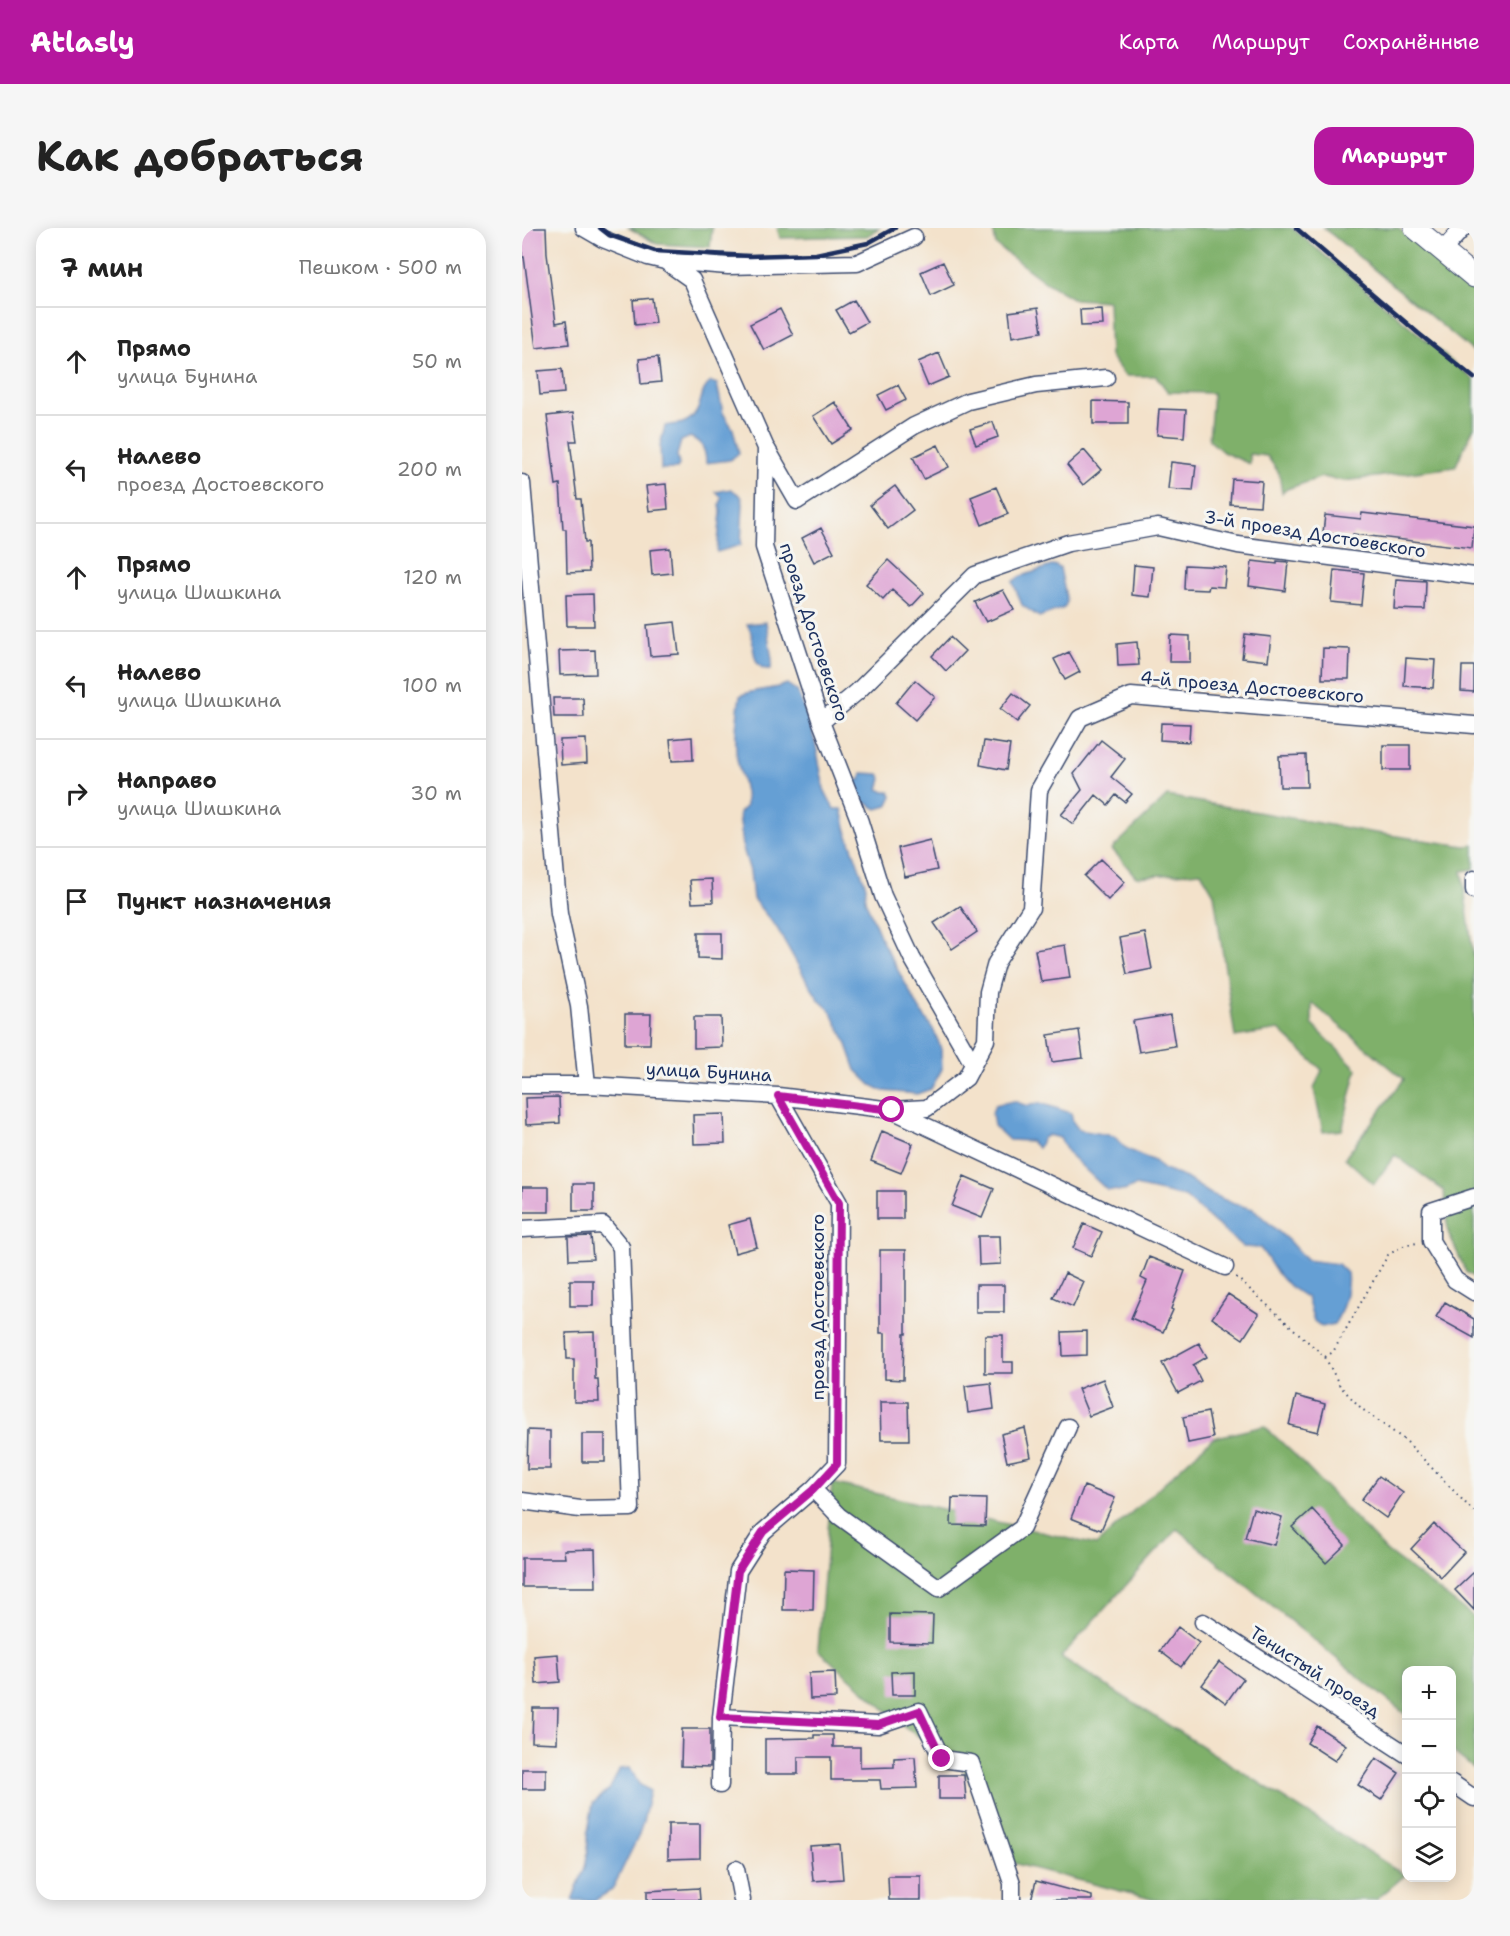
<!DOCTYPE html>
<html lang="ru">
<meta charset="utf-8">
<style>
:root{--surface:#fff;--page:#f6f6f6;--text:#222;--muted:#767676;--line:#e0e0e0;--accent:#b5179e}
body{margin:0;font-family:"Shantell Sans",sans-serif;background:var(--page);color:var(--text)}
.controls{position:absolute;right:18px;bottom:18px;display:grid;overflow:hidden;border-radius:12px;box-shadow:0 3px 15px #0003}
.controls button{width:54px;height:54px;display:grid;place-items:center;padding:0;border:0;border-bottom:2px solid var(--line);background:var(--surface);color:var(--text);font:30px sans-serif}
.stop{position:absolute;width:18px;height:18px;margin:-14px;border:4px solid #b5179e;border-radius:50%;background:#fff}
.stop.end{background:#b5179e;border-color:#fff;box-shadow:0 2px 6px #0008}
.list{margin:0;padding:0;list-style:none}
h2{display:flex;justify-content:space-between;align-items:center;height:78px;margin:0;padding:0 24px;font-size:26px}
h2 small{font-size:20px;font-weight:400;color:var(--muted)}
.list li{display:grid;grid-template-columns:39px 1fr auto;gap:18px;align-items:center;box-sizing:border-box;height:108px;padding:0 24px;border-top:2px solid var(--line)}
.list b{display:block;font-size:22px;white-space:nowrap}
.list p{margin:0;font-size:20px;white-space:nowrap;color:var(--muted)}
.list em{font-size:20px;font-style:normal;color:var(--muted)}
.icon{flex:none;width:33px;height:33px;fill:none;stroke:currentColor;stroke-width:2;stroke-linecap:round;stroke-linejoin:round}
.map{position:relative;flex:none;width:952px;height:1672px;overflow:hidden;border-radius:18px}
header{display:flex;align-items:center;gap:36px;box-sizing:border-box;height:84px;padding:0 30px;background:var(--accent);color:#fff}
header strong{font-size:28px}
nav{display:flex;gap:33px;margin-inline-start:auto;font-size:21px}
.intro{display:flex;align-items:center;justify-content:space-between;box-sizing:border-box;height:144px;padding:0 36px}
h1{margin:0;font-size:42px}
.button{padding:15px 27px;border-radius:18px;background:var(--accent);color:#fff;font-size:21px;font-weight:700}
main{display:flex;gap:36px;padding:0 36px}
aside{flex:1;background:var(--surface);border-radius:18px;box-shadow:0 3px 15px #0003}
.map>svg:first-child{display:block}
</style>
<header>
<strong>Atlasly</strong>
<nav><a>Карта</a><a>Маршрут</a><a>Сохранённые</a></nav>
</header>
<div class="intro"><h1>Как добраться</h1><a class="button">Маршрут</a></div>
<main>
<aside>
<h2>7 мин<small>Пешком · 500 m</small></h2>
<ul class="list">
<li><svg class="icon" aria-label="ahead" viewBox="0 0 24 24"><path d="M12 20V5M6 11l6-6 6 6"/></svg><div><b>Прямо</b><p>улица Бунина</p></div><em>50 m</em></li>
<li><svg class="icon" aria-label="left" viewBox="0 0 24 24"><path d="M17 20v-9H6M10 6l-5 5 5 5"/></svg><div><b>Налево</b><p>проезд Достоевского</p></div><em>200 m</em></li>
<li><svg class="icon" aria-label="ahead" viewBox="0 0 24 24"><path d="M12 20V5M6 11l6-6 6 6"/></svg><div><b>Прямо</b><p>улица Шишкина</p></div><em>120 m</em></li>
<li><svg class="icon" aria-label="left" viewBox="0 0 24 24"><path d="M17 20v-9H6M10 6l-5 5 5 5"/></svg><div><b>Налево</b><p>улица Шишкина</p></div><em>100 m</em></li>
<li><svg class="icon" aria-label="right" viewBox="0 0 24 24"><path d="M7 20v-9h11M14 6l5 5-5 5"/></svg><div><b>Направо</b><p>улица Шишкина</p></div><em>30 m</em></li>
<li><svg class="icon" aria-label="arrive" viewBox="0 0 24 24"><path d="M6 21V4h12l-3 4 3 4H6"/></svg><div><b>Пункт назначения</b></div></li>
</ul>
</aside>
<div class="map">
<svg width="952" height="1672" viewBox="0 0 952 1672">
<rect width="100%" height="100%" fill="#f6f6f2"/>
<filter id="ink" filterUnits="userSpaceOnUse"><feTurbulence type="fractalNoise" baseFrequency=".0167" numOctaves="2"/><feDisplacementMap in="SourceGraphic" scale="12" xChannelSelector="R" yChannelSelector="G"/><feConvolveMatrix kernelMatrix="1 2 1 2 8 2 1 2 1" color-interpolation-filters="sRGB"/></filter>
<filter id="wash" filterUnits="userSpaceOnUse"><feTurbulence type="fractalNoise" baseFrequency=".008" numOctaves="4" result="noise"/><feDisplacementMap in="SourceGraphic" scale="24" xChannelSelector="R" yChannelSelector="G"/><feGaussianBlur stdDeviation="1.35" result="paint"/><feColorMatrix in="noise" values="0 0 0 0 0 0 0 0 0 0 0 0 0 0 0 0 0 1.4 0 .05"/><feComposite in="paint" operator="in"/></filter>
<g filter="url(#wash)">
<rect width="100%" height="100%" fill="#f3e2cb"/>
<path fill="#7fb06a" stroke="#4d7064" stroke-width="1.5" d="M107 0H190L188 19 135 16Z
M255 0H357L345 8 258 10Z
M471 0H770L952 152V199L933 239 822 253 800 249 765 261 760 265 757 245 745 228 728 226V236L701 224 687 212 691 165 646 164 634 148H603L588 128 586 73 552 71 523 54 474 17Z
M802 0H876L952 63V124Z
M645 568 847 604 943 618 952 617V641L940 643 952 733V1049L944 1044 926 1004 922 963 873 927 852 956 823 930 882 851 790 775V796L835 841 820 902 801 904 792 861 800 842 757 802 713 809 692 666 679 644 614 649 590 621Z
M742 1198 773 1227 864 1323 952 1389V1541L930 1523V1442H884V1487L655 1301 539 1429 883 1647 854 1672H633L491 1635 440 1538 383 1499 296 1422 310 1255 574 1317 691 1210Z"/>
<path fill="#659fd4" stroke="#406799" stroke-width="1.5" d="M189 154 195 156 201 185 211 201 217 225 208 232 184 235C184 222 180 214 168 209L159 213 155 227 157 237 155 241H139L138 218 143 198C150 196 158 197 163 194 184 184 174 164 189 154Z
M209 261 219 268 221 275 219 317 195 324 199 284 198 276 200 270 194 264Z
M532 337 538 340 545 374 542 380 517 389 500 377 491 354 497 349Z
M244 394 250 432 249 441C231 443 232 422 230 410 230 405 227 400 225 396Z
M265 456 275 463 287 493 294 518 302 561 312 581H320L326 608 344 658 343 672 361 715 398 782 411 801 419 820 420 841 409 861 395 866 361 863 349 857 334 842 323 811 308 782 298 773 285 753 255 700 231 671 228 643 221 620 217 585 224 578C225 562 218 547 215 531 212 511 215 489 218 468 233 460 250 463 265 456Z
M340 545 357 546 360 551 357 561 362 564H368L370 568 365 578 355 581 337 571 333 552H338Z
M492 873 505 878 518 875 549 885 551 894 557 902 592 908 602 919 615 926 633 933 640 941 664 950 687 965 712 976 731 981 767 1013 784 1032 816 1036 825 1045C827 1059 821 1084 812 1096L800 1099 792 1093 785 1070C774 1063 763 1056 755 1045 749 1037 745 1028 738 1020L721 1019 663 969 613 958 602 963 585 962 546 925 538 910 526 907 521 910 516 920 508 913 487 912 472 898 470 885 473 877Z
M108 1540 117 1556 128 1563 121 1594 116 1609 90 1662 73 1672H50L63 1639 66 1624V1603L71 1575 87 1562 98 1541Z"/>
<g id="blocks">
<path fill="#dea5d4" d="M0 0H24L25 26 34 95 44 93 47 116 14 120 2 29H0Z
M421 34 432 57 409 68 399 44Z
M130 70 133 95 113 97 111 72Z
M332 72 345 94 327 104 314 82Z
M516 80 520 104 490 109 487 84Z
M258 81 271 107 242 122 228 96Z
M580 81 581 97 559 98 558 82Z
M417 125 427 149 406 158 396 134Z
M136 129 139 154 119 156 117 131Z
M40 141 42 165 18 167 16 143Z
M376 157 384 172 364 182 356 167Z
M571 173 606 174V196H571Z
M313 174 331 202 309 216 291 188Z
M637 181 664 182 662 209 635 207Z
M51 185 55 213H48L55 271H59L63 314H66L67 344 45 345 44 301H41L38 256 34 257 25 188Z
M471 194 476 209 454 217 448 201Z
M416 217 427 239 402 251 391 229Z
M562 222 579 242 561 257 545 237Z
M649 234 674 237 671 263 646 261Z
M710 251 740 253 738 278 708 276Z
M144 256 146 281 127 283 124 258Z
M373 258 391 282 366 301 348 277Z
M474 259 486 286 460 297 449 269Z
M840 285 952 298 950 320 831 306 830 309 801 305 803 287 839 291Z
M299 300 312 324 292 334 280 310Z
M148 320 150 345 130 347 128 322Z
M366 332 402 365 389 379 370 362 361 372 344 356Z
M730 333 755 336V333L766 334 763 363 727 358Z
M612 337 631 339 628 369 610 367Z
M663 337 704 339 702 359 687 358 686 362 662 361Z
M812 342 842 345 839 377 809 374Z
M874 351 904 353 903 382 872 381Z
M481 362 492 382 464 394 453 374Z
M71 366 72 398H45L44 367Z
M153 394 157 426 128 428 125 397Z
M723 406 749 409 746 433 720 430Z
M648 407 668 408V434H647Z
M428 409 443 423 424 443 410 428Z
M615 414 617 437 596 438 595 416Z
M801 420 828 421 827 451H800Z
M73 422 74 446 38 447 37 423Z
M547 424 558 444 543 452 532 431Z
M884 430 913 432 911 460 882 458Z
M940 438H952V464L939 463Z
M393 452 413 469 393 492 374 475Z
M491 465 508 478 495 494 478 481Z
M31 470H61L62 489H32Z
M639 495 668 496 667 514 638 512Z
M170 509 171 532 150 533 148 511Z
M64 511 65 535 39 537 38 512Z
M579 512 603 531 589 549 610 566 603 574 594 567 586 577 574 567 551 596 539 587 560 562 552 546Z
M462 513 488 517 484 542 458 537Z
M861 517H888V542H861Z
M784 527 785 559H758L757 528Z
M408 612 415 642 383 649 376 620Z
M579 631 603 654 586 672 562 648Z
M190 651 191 674 170 675 168 652Z
M438 678 455 704 430 721 412 695Z
M176 705H200V731L176 730Z
M623 705 630 741 605 746 598 710Z
M543 717 548 750 519 754 513 722Z
M103 786H129L128 816H103Z
M648 787 653 818 617 824 611 793Z
M172 789H199L200 819 172 820Z
M557 802 561 830 530 834 526 807Z
M37 869 38 895 4 897 3 870Z
M202 886 203 915 172 916 171 887Z
M360 903 391 916 379 945 349 933Z
M442 948 472 961 460 990 430 978Z
M51 956H72V983H51Z
M0 959H27V984H0Z
M355 963H381V991H355Z
M228 991 235 1019 213 1025 206 997Z
M562 996 580 1004 569 1028 551 1020Z
M69 1008 71 1031 47 1032 46 1009Z
M456 1008H478L479 1036 457 1037Z
M358 1022H384V1106H382L381 1152 363 1151V1105H358Z
M627 1029 663 1043 649 1081 651 1082 641 1104 609 1090 625 1053 619 1050Z
M543 1045 562 1054 551 1079 531 1070Z
M48 1052H71V1078H48Z
M454 1057H482V1084H454Z
M706 1066 737 1086 721 1111 690 1090Z
M923 1074 952 1091V1110L914 1089Z
M565 1103V1127L541 1128 540 1104Z
M72 1104 73 1151H76L77 1174H52V1131H45L44 1105Z
M463 1107H481V1134H491V1145H463Z
M677 1115 685 1129 671 1137 679 1153 656 1165 640 1135Z
M581 1151 591 1179 567 1188 556 1161Z
M469 1155 472 1181 446 1185 443 1158Z
M774 1168 803 1176 796 1204 767 1197Z
M358 1174H386L387 1212H359Z
M686 1184 691 1210 666 1215 661 1189Z
M503 1200 509 1229 485 1234 479 1206Z
M6 1202 28 1203V1241H5Z
M60 1206H83V1234H60Z
M857 1248 881 1265 864 1290 839 1272Z
M562 1258 593 1270 579 1302 549 1290Z
M430 1270 464 1271 463 1298 429 1297Z
M731 1281 760 1289 752 1317 723 1310Z
M790 1281 823 1317 804 1335 770 1299Z
M912 1296 942 1324 919 1349 889 1321Z
M73 1321 74 1359H0V1330H43L42 1322Z
M262 1341 292 1342 291 1382H261Z
M952 1344V1382L933 1362Z
M368 1386 411 1387 410 1415 368 1414Z
M656 1399 677 1415 659 1439 638 1423Z
M36 1426 38 1454 14 1456 12 1428Z
M697 1434 721 1451 704 1475 680 1457Z
M393 1443V1467H370L369 1444Z
M313 1444 314 1470 288 1471 287 1445Z
M11 1480H36L35 1515 10 1514Z
M795 1498 824 1517 813 1533 785 1515Z
M160 1501H188V1539L159 1538Z
M292 1507H311V1519H338V1540L372 1539V1530L393 1529 395 1560 359 1561 358 1552H309V1529H276V1546H243V1511L292 1510Z
M854 1530 877 1545 859 1572 836 1557Z
M0 1541H24V1561H0Z
M417 1547H442L444 1571H417Z
M146 1596H178V1630L146 1631Z
M318 1616 321 1651 291 1653 288 1618Z
M366 1648H399V1672H367Z
M514 1653 570 1668V1672H509Z
M177 1660 178 1672H125V1663Z"/>
</g>
</g>
<g filter="url(#ink)">
<use href="#blocks" fill-opacity="0" stroke="#3b4a6e" stroke-width="1.5"/>
<g fill="none" stroke-linecap="round" stroke-linejoin="round">
<g stroke="#3b4a6e" stroke-width="19">
<path id="minor" d="M62 0 81 11 126 29 143 33 170 52 244 220 242 319 299 494 338 594 361 668 390 730 451 836
M920 23 941 0
M144 33 206 38 335 35 392 9
M245 221 275 273 392 198 446 173 514 157 584 150
M0 255 37 686 57 778 65 857
M299 494 335 464 453 347 546 315 636 299 716 317 952 348
M952 651V662
M0 857H65L256 868 370 882 405 880 444 850 464 812 466 764 474 735 509 680 517 562 558 490 609 468 952 497
M374 884 703 1039
M952 969 909 983V1013L933 1052 952 1064
M0 1001 81 997 99 1019 109 1280 58 1281 0 1273
M291 1261 317 1288 417 1360 500 1300 546 1199
M681 1394 884 1526
M199 1489 356 1497 397 1483 420 1531 449 1535 490 1655V1672
M930 1555 952 1570
M198 1557 199 1489 216 1343 241 1304 291 1261 315 1236 317 975 256 868
M214 1641 220 1672"/>
</g>
<g stroke="#3b4a6e" stroke-width="23">
<path id="major" d="M893 0 952 49"/>
</g>
<path stroke="#3b4a6e" stroke-width="2" stroke-dasharray="1.5 4.5" stroke-linecap="butt" d="M714 1049 803 1129 818 1158 840 1181 884 1213 952 1284
M803 1129 811 1124 866 1027 881 1018 895 1015"/>
<use href="#minor" stroke="#fff" stroke-width="16"/>
<use href="#major" stroke="#fff" stroke-width="21"/>
<path stroke="#1b2f5e" stroke-width="4.5" d="M78 0 87 7 133 23 228 28 294 26 346 15 373 0
M774 0 896 105 952 150"/>
</g>
</g>
<g fill="none" stroke-linecap="round" stroke-linejoin="round" filter="url(#ink)">
<path stroke="#b5179e" stroke-width="8" d="M370 882 256 868 317 975 315 1236 291 1262 241 1304 216 1343 198 1489 356 1497 397 1483 420 1531"/>
</g>
<g text-anchor="middle" dominant-baseline="central" stroke-width="6" stroke-linejoin="round" paint-order="stroke">
<g font-size="18" fill="#1b2f5e" stroke="#f6f6f2">
<text transform="translate(793 306) rotate(9)">3-й проезд Достоевского</text>
<text transform="translate(292 404) rotate(72)">проезд Достоевского</text>
<text transform="translate(730 459) rotate(5)">4-й проезд Достоевского</text>
<text transform="translate(187 844) rotate(3)">улица Бунина</text>
<text transform="translate(296 1079) rotate(-90)">проезд Достоевского</text>
<text transform="translate(793 1444) rotate(33)">Тенистый проезд</text>
</g>
</g>
</svg>
<div class="controls">
<button>+</button>
<button>−</button>
<button><svg class="icon" aria-label="locate" viewBox="0 0 24 24"><circle cx="12" cy="12" r="6"/><path d="M12 2v4M12 18v4M2 12h4M18 12h4"/></svg></button>
<button><svg class="icon" aria-label="layers" viewBox="0 0 24 24"><path d="M12 4l9 5-9 5-9-5zM3 14l9 5 9-5"/></svg></button>
</div>
<div class="stop" style="left:370px;top:882px"></div>
<div class="stop end" style="left:420px;top:1531px"></div>
</div>
</main>
